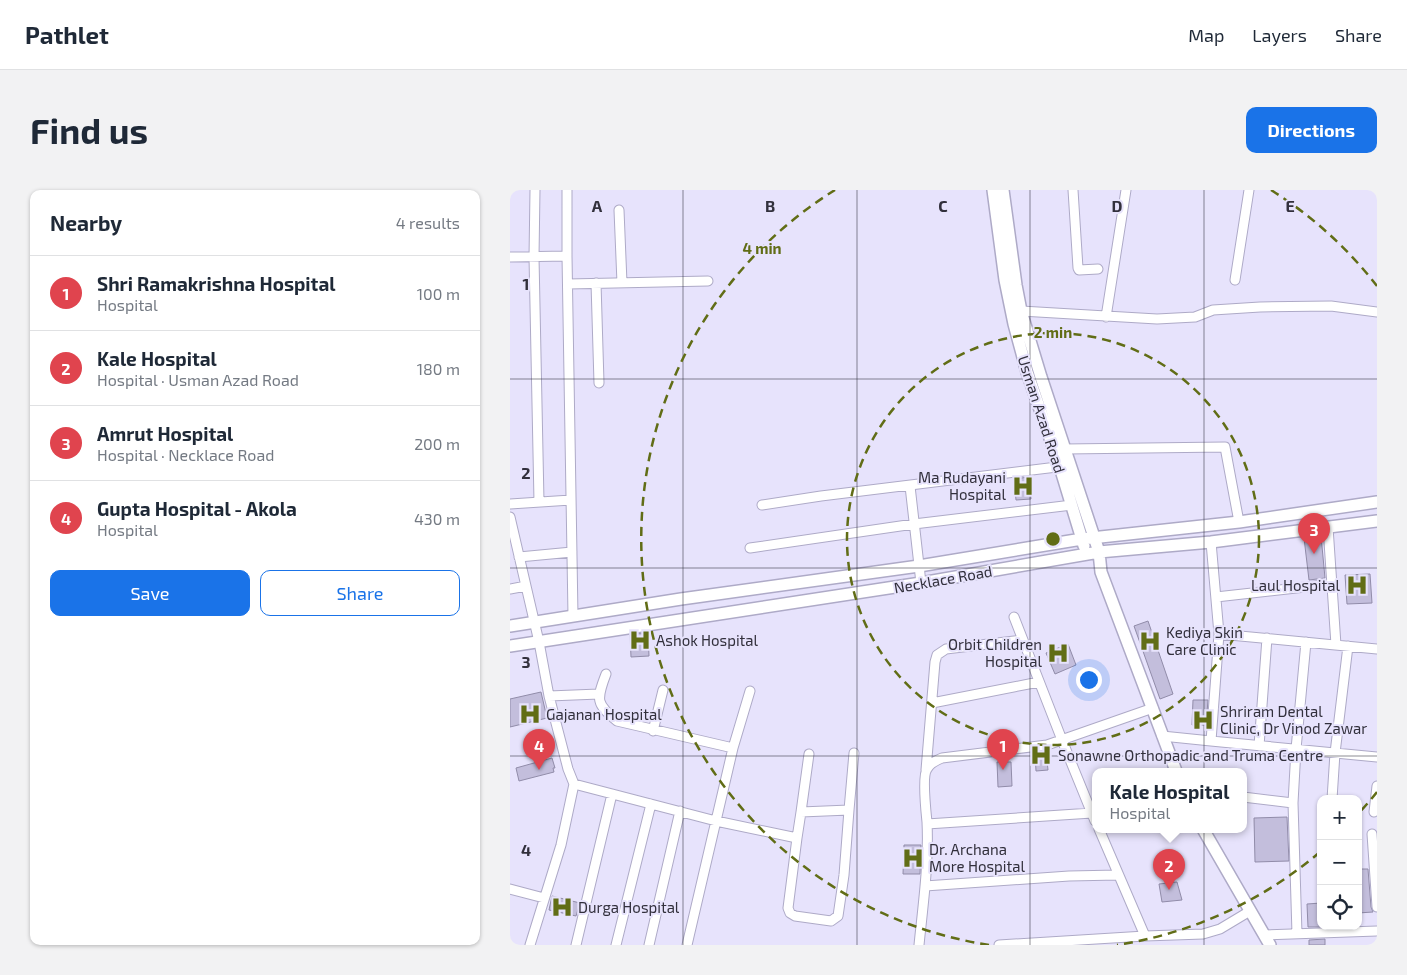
<!DOCTYPE html>
<meta charset="utf-8">
<style>
:root{--surface:#fff;--page:#f2f2f3;--text:#1f2937;--muted:#747a83;--line:#e0e1e3;--accent:#1a73e8}
body{margin:0;font-family:"Exo 2",sans-serif;background:var(--page);color:var(--text)}
.controls{position:absolute;right:15px;bottom:15px;display:grid;overflow:hidden;border-radius:10px;box-shadow:0 1px 4px #0004}
.controls button{width:45px;height:45px;display:grid;place-items:center;padding:0;border:0;border-bottom:1px solid var(--line);background:var(--surface);color:var(--text);font:25px sans-serif}
.you{position:absolute;left:578px;top:489px;width:18px;height:18px;margin:-12px;border:4px solid #fff;border-radius:50%;background:#1a73e8;box-shadow:0 0 0 8px #1a73e833}
.badge{display:grid;place-items:center;width:32px;height:32px;border-radius:50%;background:var(--accent);color:#fff;font-size:16px;font-weight:700}
.pin{position:absolute;translate:-50% -41px;filter:drop-shadow(0 1px 2px #0008)}
.pin::after{content:'';position:absolute;top:26px;width:18px;height:15px;background:inherit;clip-path:polygon(0 0,100% 0,50% 100%)}
.popup{position:absolute;left:582px;top:578px;width:155px;height:65px;box-sizing:border-box;display:grid;place-content:center;border-radius:10px;background:var(--surface);filter:drop-shadow(0 1px 4px #0005);font-size:16px;white-space:nowrap;color:var(--muted)}
.popup b{font-size:19px;color:var(--text)}
.popup::after{content:'';position:absolute;left:50%;top:100%;margin-left:-10px;border:10px solid transparent;border-top-color:var(--surface)}
.list{margin:0;padding:0;list-style:none}
h2{display:flex;justify-content:space-between;align-items:center;height:65px;margin:0;padding:0 20px;font-size:21px}
h2 small{font-size:16px;font-weight:400;color:var(--muted)}
.list li{display:grid;grid-template-columns:32px 1fr auto;gap:15px;align-items:center;box-sizing:border-box;height:75px;padding:0 20px;border-top:1px solid var(--line)}
.list b{display:block;font-size:19px;white-space:nowrap}
.list p{margin:0;font-size:16px;white-space:nowrap;color:var(--muted)}
.list em{font-size:16px;font-style:normal;color:var(--muted)}
.actions{display:flex;gap:10px;padding:15px 20px}
.actions a{flex:1;padding:11px 0;border:1px solid var(--accent);border-radius:10px;text-align:center;font-size:18px;color:var(--accent)}
.actions .main{background:var(--accent);color:#fff}
.icon{flex:none;width:28px;height:28px;fill:none;stroke:currentColor;stroke-width:2;stroke-linecap:round;stroke-linejoin:round}
.map{position:relative;flex:none;width:867px;height:755px;overflow:hidden;border-radius:10px}
header{display:flex;align-items:center;gap:30px;box-sizing:border-box;height:70px;padding:0 25px;background:var(--surface);border-bottom:1px solid var(--line)}
header strong{font-size:24px}
nav{display:flex;gap:28px;margin-inline-start:auto;font-size:18px}
.intro{display:flex;align-items:center;justify-content:space-between;box-sizing:border-box;height:120px;padding:0 30px}
h1{margin:0;font-size:35px}
.button{padding:12px 22px;border-radius:10px;background:var(--accent);color:#fff;font-size:18px;font-weight:700}
main{display:flex;gap:30px;padding:0 30px}
aside{flex:1;background:var(--surface);border-radius:10px;box-shadow:0 1px 4px #0004}
.map>svg:first-child{display:block}
</style>
<header>
<strong>Pathlet</strong>
<nav><a>Map</a><a>Layers</a><a>Share</a></nav>
</header>
<div class="intro"><h1>Find us</h1><a class="button">Directions</a></div>
<main>
<aside>
<h2>Nearby<small>4 results</small></h2>
<ul class="list">
<li><span class="badge" style="background:#e0444e">1</span><div><b>Shri Ramakrishna Hospital</b><p>Hospital</p></div><em>100 m</em></li>
<li><span class="badge" style="background:#e0444e">2</span><div><b>Kale Hospital</b><p>Hospital · Usman Azad Road</p></div><em>180 m</em></li>
<li><span class="badge" style="background:#e0444e">3</span><div><b>Amrut Hospital</b><p>Hospital · Necklace Road</p></div><em>200 m</em></li>
<li><span class="badge" style="background:#e0444e">4</span><div><b>Gupta Hospital - Akola</b><p>Hospital</p></div><em>430 m</em></li>
</ul>
<div class="actions"><a class="main">Save</a><a>Share</a></div>
</aside>
<div class="map">
<svg width="867" height="755" viewBox="0 0 867 755">
<rect width="100%" height="100%" fill="#e7e3fc"/>
<path fill="#c3bedc" stroke="#918ca9" d="M519 287 521 309 506 310 504 289Z
M811 346 815 388 799 390 794 348Z
M860 384 862 413 837 414 835 385Z
M638 431 663 504 650 509 624 436Z
M138 442 139 466 121 467 120 445Z
M558 454 566 475 545 484 536 463Z
M31 502 37 528 0 537V509Z
M683 510H698L696 535H682Z
M536 561 538 580 526 581 525 563Z
M42 568 45 578H43L44 582 9 591 6 578Z
M487 572H501L502 596 488 597Z
M777 627 779 671 745 672 744 628Z
M394 655H411L410 684H393Z
M848 679H858L861 717 863 722 848 723Z
M667 692 672 710 652 712 649 694Z
M42 706 70 713 66 726 39 720Z
M811 713V736L815 737H798L797 714Z
M815 749V755H799V750Z"/>
<g fill="none" stroke-linecap="round" stroke-linejoin="round">
<g stroke="#aeaac7" stroke-width="11">
<path id="minor" d="M25 0 24 67 29 312
M563 0 568 78 569 80 588 79
M109 20 112 93
M57 66V0
M0 67 57 66 63 426
M725 90 739 0
M86 93 89 193
M58 94 198 91
M511 121 647 129 685 127 703 120 750 117 821 116 867 122
M596 127 616 0
M555 259 715 257 729 332
M400 296 411 393
M0 314 61 310
M252 315 311 306 555 276
M0 327 29 452 39 506 58 579 64 594 51 655 20 755
M818 337 826 455
M701 352 709 444 867 459
M240 358 404 334 562 315
M9 367 62 362
M0 399 16 396
M706 407 822 394
M504 427 552 550 585 631
M96 484C86 510 86 514 107 531L223 558
M39 506 89 504
M422 513 529 492
M143 541 153 500
M652 546 701 551 709 444
M701 551 867 567
M749 556 757 448
M416 580 425 472 427 465 436 459 513 450
M64 594 206 631 287 648 291 622 339 620 334 685 328 726 321 731 285 726 280 723 278 718 287 648
M733 607 783 613 786 559 796 452
M822 609 825 563 838 456
M783 613 787 744
M339 620 344 563
M291 622 299 564
M864 622 867 596
M417 634 582 623
M589 639 635 746 693 744 710 739 740 721
M862 644 867 717
M415 696 559 686 608 685
M0 699 34 708
M754 745 867 741
M66 755 102 604
M106 755 141 614
M139 755 170 621
M177 755 223 558 240 501
M409 755C413 715 419 673 417 632 416 622 412 586 417 579 420 573 427 570 432 568L537 555 643 518
M489 755 635 746"/>
</g>
<g stroke="#aeaac7" stroke-width="14">
<path id="major" d="M483 0 495 90 504 134 517 182 550 277 574 356
M493 0 506 95 511 121 531 187 589 362 591 382 666 581
M0 436 171 409 409 376 572 349 729 332 867 312
M0 456 411 393 589 362 701 352 867 331
M693 639 760 755"/>
</g>
<use href="#minor" stroke="#fff" stroke-width="9"/>
<use href="#major" stroke="#fff" stroke-width="11"/>
</g>
<path fill="none" stroke="#32303c" stroke-width="1" stroke-opacity="0.55" d="M173 0V755M347 0V755M520 0V755M694 0V755M0 189H867M0 378H867M0 566H867"/>
<g fill="none" stroke="#616d16" stroke-width="2.5" stroke-dasharray="9 6">
<circle cx="543" cy="349" r="206"/>
<path d="M867 602A411 411 0 0 1 848 624M810 662A411 411 0 0 1 607 755M479 755A411 411 0 0 1 325 0M761 0A411 411 0 0 1 867 96"/>
</g>
<defs>
<g id="hospital-bare" transform="scale(1.725)"><path d="M-5-5h3v3.5h4V-5h3V5h-3V1.5h-4V5h-3Z" fill="#616d16" stroke="#e7e3fc" stroke-width="2.5" paint-order="stroke"/></g>
</defs>
<g fill-rule="evenodd">
<use href="#hospital-bare" x="513" y="296"/>
<use href="#hospital-bare" x="847" y="395"/>
<use href="#hospital-bare" x="130" y="450"/>
<use href="#hospital-bare" x="640" y="451"/>
<use href="#hospital-bare" x="548" y="463"/>
<use href="#hospital-bare" x="20" y="524"/>
<use href="#hospital-bare" x="693" y="530"/>
<use href="#hospital-bare" x="531" y="565"/>
<use href="#hospital-bare" x="403" y="668"/>
<use href="#hospital-bare" x="52" y="717"/>
</g>
<g text-anchor="middle" dominant-baseline="central" stroke-width="4" stroke-linejoin="round" paint-order="stroke">
<g font-size="15" fill="#32303c" stroke="#e7e3fc">
<text transform="translate(532 224) rotate(72)">Usman Azad Road</text>
<text transform="translate(433 389) rotate(-10)">Necklace Road</text>
</g>
<g font-size="15" fill="#32303c" stroke="#e7e3fc" text-anchor="start">
<text x="496" y="287" text-anchor="end">Ma Rudayani<tspan x="496" dy="17">Hospital</tspan></text>
<text x="830" y="395" text-anchor="end">Laul Hospital</text>
<text x="656" y="442">Kediya Skin<tspan x="656" dy="17">Care Clinic</tspan></text>
<text x="146" y="450">Ashok Hospital</text>
<text x="532" y="454" text-anchor="end">Orbit Children<tspan x="532" dy="17">Hospital</tspan></text>
<text x="710" y="521">Shriram Dental<tspan x="710" dy="17">Clinic, Dr Vinod Zawar</tspan></text>
<text x="36" y="524">Gajanan Hospital</text>
<text x="548" y="565">Sonawne Orthopadic and Truma Centre</text>
<text x="419" y="659">Dr. Archana<tspan x="419" dy="17">More Hospital</tspan></text>
<text x="68" y="717">Durga Hospital</text>
</g>
</g>
<g font-size="16" text-anchor="middle" font-weight="bold" fill="#32303c" stroke="#e7e3fc" stroke-width="4" stroke-linejoin="round" paint-order="stroke">
<text x="87" y="22">A</text>
<text x="260" y="22">B</text>
<text x="433" y="22">C</text>
<text x="607" y="22">D</text>
<text x="780" y="22">E</text>
<text x="16" y="100">1</text>
<text x="16" y="289">2</text>
<text x="16" y="478">3</text>
<text x="16" y="666">4</text>
</g>
<circle cx="543" cy="349" r="8" fill="#616d16" stroke="#e7e3fc" stroke-width="2.5"/>
<g font-size="15" text-anchor="middle" font-weight="bold" fill="#616d16" stroke="#e7e3fc" stroke-width="4" stroke-linejoin="round" paint-order="stroke">
<text x="252" y="64">4 min</text>
<text x="543" y="148">2 min</text>
</g>
</svg>
<div class="controls">
<button>+</button>
<button>−</button>
<button><svg class="icon" aria-label="locate" viewBox="0 0 24 24"><circle cx="12" cy="12" r="6"/><path d="M12 2v4M12 18v4M2 12h4M18 12h4"/></svg></button>
</div>
<div class="you"></div>
<div class="pin badge" style="left:493px;top:580px;background:#e0444e">1</div>
<div class="pin badge" style="left:659px;top:700px;background:#e0444e">2</div>
<div class="popup"><b>Kale Hospital</b>Hospital</div>
<div class="pin badge" style="left:804px;top:364px;background:#e0444e">3</div>
<div class="pin badge" style="left:29px;top:580px;background:#e0444e">4</div>
</div>
</main>
